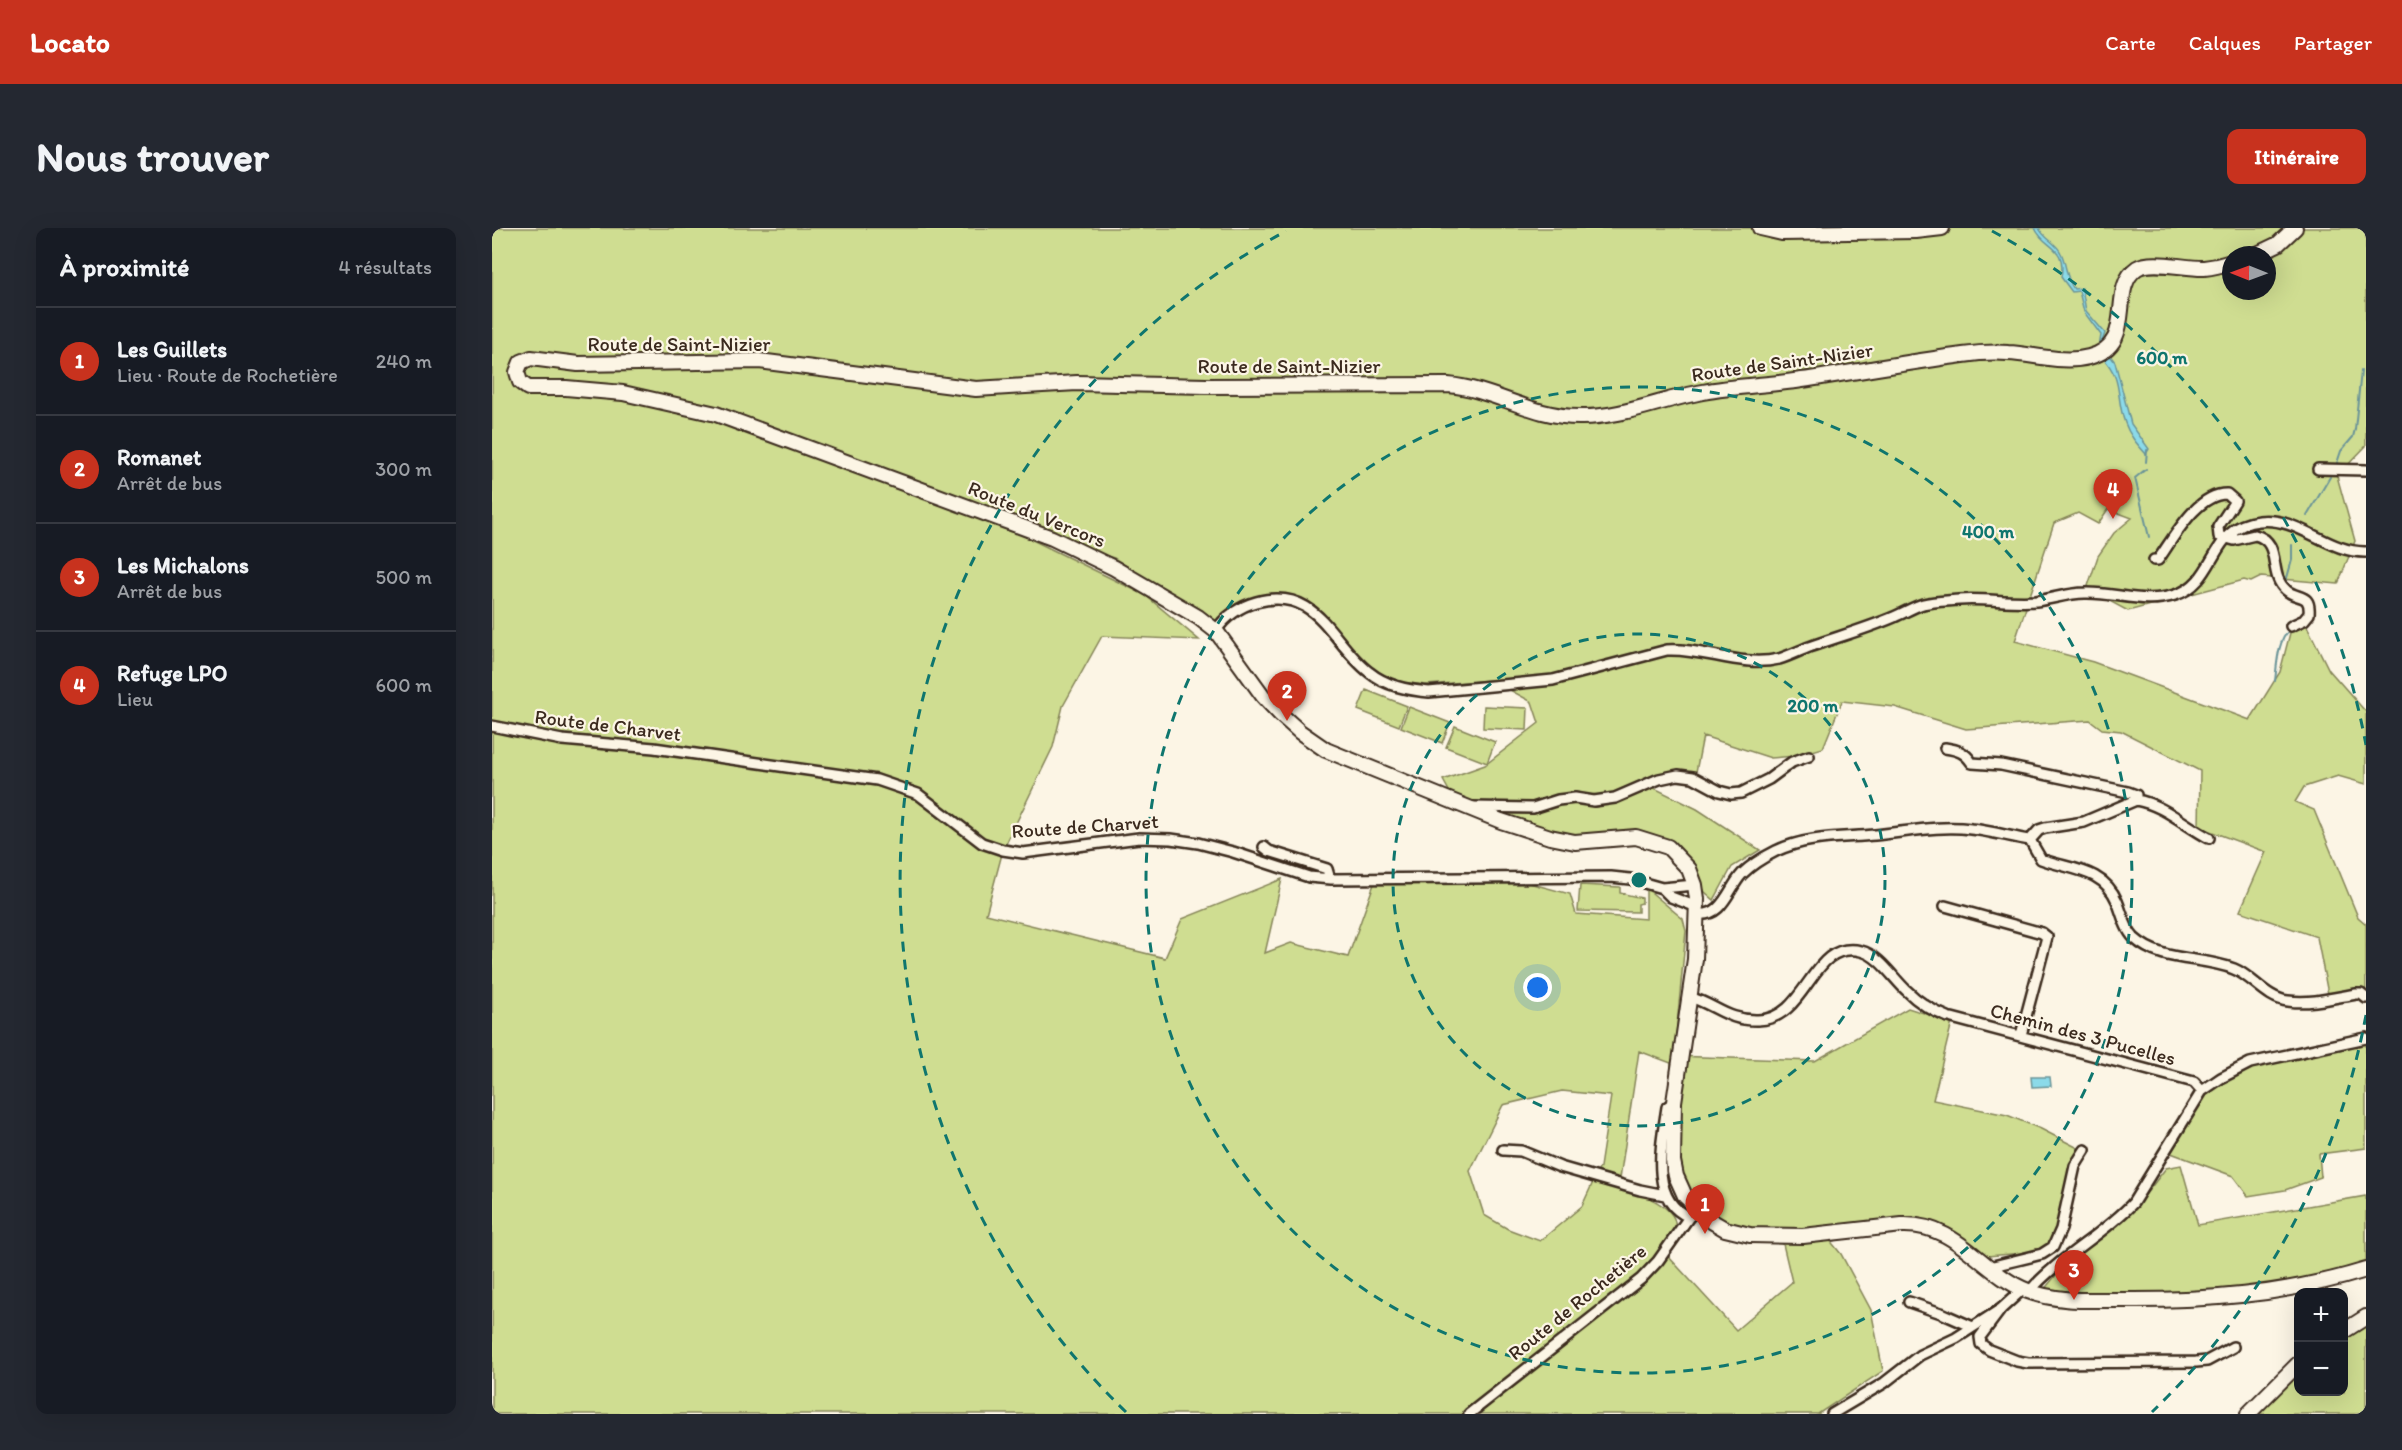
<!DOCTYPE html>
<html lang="fr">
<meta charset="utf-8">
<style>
:root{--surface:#171b24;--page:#242831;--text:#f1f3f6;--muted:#9ea1a6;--line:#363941;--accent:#c8321e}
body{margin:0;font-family:Itim,sans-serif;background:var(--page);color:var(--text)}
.controls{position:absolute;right:18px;bottom:18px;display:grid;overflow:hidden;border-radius:12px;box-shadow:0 6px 24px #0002}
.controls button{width:54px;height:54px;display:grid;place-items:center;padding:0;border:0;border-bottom:2px solid var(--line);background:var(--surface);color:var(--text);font:30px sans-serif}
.compass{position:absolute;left:1730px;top:18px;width:54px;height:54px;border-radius:50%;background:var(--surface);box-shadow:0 6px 24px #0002;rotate:271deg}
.you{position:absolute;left:1046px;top:760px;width:21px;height:21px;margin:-15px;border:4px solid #fff;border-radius:50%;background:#1a73e8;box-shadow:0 0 0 9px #1a73e833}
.badge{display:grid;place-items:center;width:39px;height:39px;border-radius:50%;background:var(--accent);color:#fff;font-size:20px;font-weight:700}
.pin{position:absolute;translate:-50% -50px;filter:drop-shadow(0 2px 3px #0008)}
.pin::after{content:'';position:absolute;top:32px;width:21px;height:18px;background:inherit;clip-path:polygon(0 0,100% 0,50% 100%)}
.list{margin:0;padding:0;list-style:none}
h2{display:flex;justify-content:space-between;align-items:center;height:78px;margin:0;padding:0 24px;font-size:26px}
h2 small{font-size:20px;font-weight:400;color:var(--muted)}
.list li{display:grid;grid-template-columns:39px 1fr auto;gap:18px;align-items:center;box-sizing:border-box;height:108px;padding:0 24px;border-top:2px solid var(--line)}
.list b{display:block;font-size:22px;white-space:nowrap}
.list p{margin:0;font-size:20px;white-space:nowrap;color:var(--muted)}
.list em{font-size:20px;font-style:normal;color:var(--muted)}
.map{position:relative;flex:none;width:1874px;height:1186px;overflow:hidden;border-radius:12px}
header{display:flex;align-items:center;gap:36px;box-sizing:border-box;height:84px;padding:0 30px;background:var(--accent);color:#fff}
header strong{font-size:28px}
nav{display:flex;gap:33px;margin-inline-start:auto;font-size:21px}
.intro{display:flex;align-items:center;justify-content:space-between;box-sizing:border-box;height:144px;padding:0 36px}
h1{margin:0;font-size:42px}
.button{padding:15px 27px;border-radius:12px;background:var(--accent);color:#fff;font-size:21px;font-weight:700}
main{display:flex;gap:36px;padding:0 36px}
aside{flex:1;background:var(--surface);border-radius:12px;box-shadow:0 6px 24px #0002}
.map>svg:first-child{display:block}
</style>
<header>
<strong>Locato</strong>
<nav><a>Carte</a><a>Calques</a><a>Partager</a></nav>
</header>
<div class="intro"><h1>Nous trouver</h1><a class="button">Itinéraire</a></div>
<main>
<aside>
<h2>À proximité<small>4 résultats</small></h2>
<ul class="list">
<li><span class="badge">1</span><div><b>Les Guillets</b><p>Lieu · Route de Rochetière</p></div><em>240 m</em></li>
<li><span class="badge">2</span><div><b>Romanet</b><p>Arrêt de bus</p></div><em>300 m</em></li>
<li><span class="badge">3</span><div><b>Les Michalons</b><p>Arrêt de bus</p></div><em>500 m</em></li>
<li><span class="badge">4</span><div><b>Refuge LPO</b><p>Lieu</p></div><em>600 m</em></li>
</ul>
</aside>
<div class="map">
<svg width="1874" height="1186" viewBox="0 0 1874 1186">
<rect width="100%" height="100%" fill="#fcf5e5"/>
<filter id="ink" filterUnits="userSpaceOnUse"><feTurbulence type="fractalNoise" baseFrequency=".0167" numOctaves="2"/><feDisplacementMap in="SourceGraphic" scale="12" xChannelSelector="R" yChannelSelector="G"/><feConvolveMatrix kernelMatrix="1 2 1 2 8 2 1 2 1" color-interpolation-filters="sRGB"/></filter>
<g filter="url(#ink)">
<path fill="#cfdd91" stroke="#858458" stroke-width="1.5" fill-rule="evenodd" d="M0 0H1874V218L1845 248 1863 313 1846 356 1769 349 1759 354 1752 352 1636 383 1595 361 1606 328 1622 305 1640 290 1616 281 1606 296 1586 285 1562 295 1523 413 1601 434 1758 492 1788 444 1799 401 1814 396 1837 442 1874 484V556L1846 548 1812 559 1803 574 1822 582 1866 689 1874 696V761L1836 766 1825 709 1748 683 1774 624 1707 599 1708 543 1629 503 1610 501 1598 492 1474 501 1403 479 1350 473 1331 520 1303 528 1279 530 1211 508 1204 544 1158 558 1205 581 1268 622 1240 639 1222 672 1213 664 1183 616 1146 602 1096 607 1077 606 968 583 951 552 993 537 1047 495 1040 474 1016 461 1076 446 934 457 901 453 877 438 840 397 814 374 786 367 752 373 722 395 622 330 522 303 653 367 707 412 610 408 571 478 561 519 511 622 494 686 673 730 690 691 790 651 773 725 799 715 856 729 882 656 1033 654 1078 666 1084 686 1154 691V660L1191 691 1194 703 1182 828 1323 833 1416 780 1460 794 1441 872 1515 887 1549 901 1586 920 1575 968 1559 1014 1544 1024 1495 1028 1447 996 1408 991 1328 1000 1349 1026 1379 1082 1391 1143 1326 1186H0ZM1739 27H1775V63H1739ZM1147 823 1179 835 1174 936 1182 964 1203 989 1231 1008 1291 1016 1300 1054 1244 1102 1175 1027 1172 1019C1175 1013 1182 1004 1183 998 1186 978 1142 963 1127 957ZM1070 863 1119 868 1108 939 1090 978 1048 1013 1016 1001 992 987 978 943 1011 877Z
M874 462 915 478 907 498 866 482Z
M992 478 1036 480 1035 502 991 500Z
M917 479 958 495 950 515 909 499Z
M963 498 1003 514 995 535 954 519Z
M1088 657 1128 659V665L1150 670V675L1146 676V684L1086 683Z
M1874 814V920L1827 926 1829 949 1793 962 1756 968 1741 948 1679 925 1714 860 1756 836Z
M1689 937 1706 997 1874 968V1034C1848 1045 1819 1056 1791 1060 1711 1072 1630 1067 1550 1064L1570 1040 1647 975 1674 940Z
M1874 1097V1186H1761L1806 1143V1164H1852V1112Z"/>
<path fill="#8bdae9" stroke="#6b9498" stroke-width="1.5" d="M1543 0H1547C1552 11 1564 14 1569 25 1575 37 1573 49 1582 61L1590 60 1594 83 1613 105 1608 120 1607 119 1609 107 1592 84 1587 63 1580 64 1569 49C1575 17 1552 21 1543 0Z
M1617 126 1623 134 1639 196 1657 221 1654 226C1645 216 1637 207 1633 195 1623 168 1632 153 1611 130Z
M1539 849H1558L1559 858 1540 859Z"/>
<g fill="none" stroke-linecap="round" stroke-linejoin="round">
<path stroke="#6b9498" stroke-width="2" d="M1654 234 1655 222
M1844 238 1849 223 1861 209 1863 201 1869 143
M1654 241 1643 250 1657 309
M1815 288 1838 249
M1793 357 1800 332V317
M1783 453C1785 438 1785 412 1798 402"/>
<g stroke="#3b2a1e" stroke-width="14">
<path id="minor" d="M1826 241 1874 242
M1662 332H1666C1681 311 1705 265 1735 266L1743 273 1726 299 1727 308 1742 312 1763 307C1791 314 1775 346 1794 362 1805 372 1819 364 1817 386L1812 392 1799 398
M724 403C732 389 749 378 764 374 826 357 838 414 877 444 894 458 915 462 937 464L1061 452 1175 422C1213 420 1249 440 1287 431 1297 428 1307 423 1317 419 1345 409 1374 401 1402 389 1412 385 1421 379 1431 376 1442 373 1456 373 1467 372 1492 370 1518 375 1544 373 1560 371 1577 365 1593 365 1624 364 1652 377 1683 367 1726 354 1717 298 1767 293 1806 288 1836 325 1874 324
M0 498 70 512 162 520 385 552 426 566 490 615 511 622 531 625 647 610 679 611 706 615 741 624 817 649 839 651 1119 649 1138 651 1170 660 1203 657
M1453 520C1466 522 1473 524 1480 535L1509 537 1636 564 1644 567V572
M980 579 1041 580 1066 572 1083 570 1102 573 1123 570 1167 551 1186 547 1201 549 1227 563 1239 566 1249 565 1277 551 1300 534 1317 528
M1538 612 1549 631C1578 642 1611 640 1625 673 1630 685 1633 701 1642 710 1669 735 1710 728 1742 741 1760 748 1775 771 1796 773 1819 776 1841 770 1864 766H1869L1874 770
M1538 612 1547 602 1553 600 1592 594 1644 572C1670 576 1694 598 1717 610
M772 619 777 623 835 641 838 651
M1170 660 1179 669 1205 679
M1453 678 1550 705 1555 709 1529 807
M1206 686C1231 689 1236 661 1250 646 1260 636 1272 629 1284 623 1315 608 1350 610 1383 607 1415 604 1448 597 1479 601 1499 603 1519 609 1538 612
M1197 769C1223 776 1235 793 1266 792 1317 791 1318 711 1369 723 1387 727 1401 750 1414 762 1426 774 1440 783 1456 789
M1460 790 1702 854 1710 863
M1182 874 1175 879C1170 914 1156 972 1197 989
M1011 922 1029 923 1068 939 1148 962 1173 967
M1497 1039 1550 1026 1561 1019 1569 1001 1583 938 1593 922
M1537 1064C1567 1029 1610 1008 1641 975L1710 863 1729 850 1758 835 1874 810
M1417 1074 1449 1085 1481 1099
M1509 1081 1488 1109 1489 1116 1497 1122 1525 1133 1536 1135 1704 1134 1715 1133 1741 1119
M977 1186 1149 1051 1166 1033 1197 989 1205 982
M1340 1186 1392 1155 1428 1127 1464 1110 1509 1081 1531 1061"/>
</g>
<g stroke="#3b2a1e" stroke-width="18">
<path id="secondary" d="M1268 0 1290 5 1424 3 1450 0
M1763 27 1786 16 1803 0
M1739 34C1730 37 1722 39 1712 40 1695 41 1659 31 1645 40 1615 61 1647 116 1597 129 1570 136 1542 126 1516 125 1501 124 1485 125 1471 127 1417 134 1363 144 1310 152 1277 157 1243 158 1211 164 1170 171 1129 190 1087 189 1040 189 1002 161 956 157L714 158 585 155 484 161 267 133 86 136 39 130 29 134 25 144 28 154 36 160H74L131 165 224 186 560 310 622 340 706 389 724 403 771 468 788 486 808 504 834 522 1009 593 1058 609 1083 614 1144 609 1176 619 1197 641 1203 657 1205 671 1203 731 1182 874 1181 933 1184 948 1193 968 1221 994 1233 1001 1258 1007 1311 1008 1410 997C1466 995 1489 1045 1536 1063 1565 1074 1596 1072 1626 1072 1711 1073 1793 1067 1874 1042
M1852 1103 1874 1089
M1756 1186 1806 1136"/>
</g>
<use href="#minor" stroke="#fcf5e5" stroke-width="9"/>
<use href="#secondary" stroke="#fcf5e5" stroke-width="14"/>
</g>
</g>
<g fill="none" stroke="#0f766e" stroke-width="3" stroke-dasharray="10 8">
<circle cx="1147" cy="652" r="246"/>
<circle cx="1147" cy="652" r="493"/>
<path d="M1874 787A739 739 0 0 1 1660 1184M634 1184A739 739 0 0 1 794 3M1500 3A739 739 0 0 1 1874 517"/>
</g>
<g text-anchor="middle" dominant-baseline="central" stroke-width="4.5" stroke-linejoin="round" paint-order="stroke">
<g font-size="20" fill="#3b2a1e" stroke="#fcf5e5">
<text x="187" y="116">Route de Saint-Nizier</text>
<text transform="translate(1290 134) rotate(-8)">Route de Saint-Nizier</text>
<text x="797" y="138">Route de Saint-Nizier</text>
<text transform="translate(545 286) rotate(22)">Route du Vercors</text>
<text transform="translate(116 497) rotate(7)">Route de Charvet</text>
<text transform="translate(593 598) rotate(-4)">Route de Charvet</text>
<text transform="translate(1591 806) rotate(15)">Chemin des 3 Pucelles</text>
<text transform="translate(1085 1074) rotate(-39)">Route de Rochetière</text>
</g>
</g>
<circle cx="1147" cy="652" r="9" fill="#0f766e" stroke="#fcf5e5" stroke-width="3"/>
<g font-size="18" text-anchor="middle" font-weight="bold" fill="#0f766e" stroke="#fcf5e5" stroke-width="4.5" stroke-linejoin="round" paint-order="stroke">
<text x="1670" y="136">600 m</text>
<text x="1496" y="310">400 m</text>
<text x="1321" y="484">200 m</text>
</g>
</svg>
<div class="controls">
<button>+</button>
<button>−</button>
</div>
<svg class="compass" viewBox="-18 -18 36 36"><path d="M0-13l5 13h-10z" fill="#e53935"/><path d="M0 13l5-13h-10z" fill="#9ea1a6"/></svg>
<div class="you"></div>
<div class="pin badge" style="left:1213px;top:1006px">1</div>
<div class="pin badge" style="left:795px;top:493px">2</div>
<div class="pin badge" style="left:1582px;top:1072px">3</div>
<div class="pin badge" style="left:1621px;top:291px">4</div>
</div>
</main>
